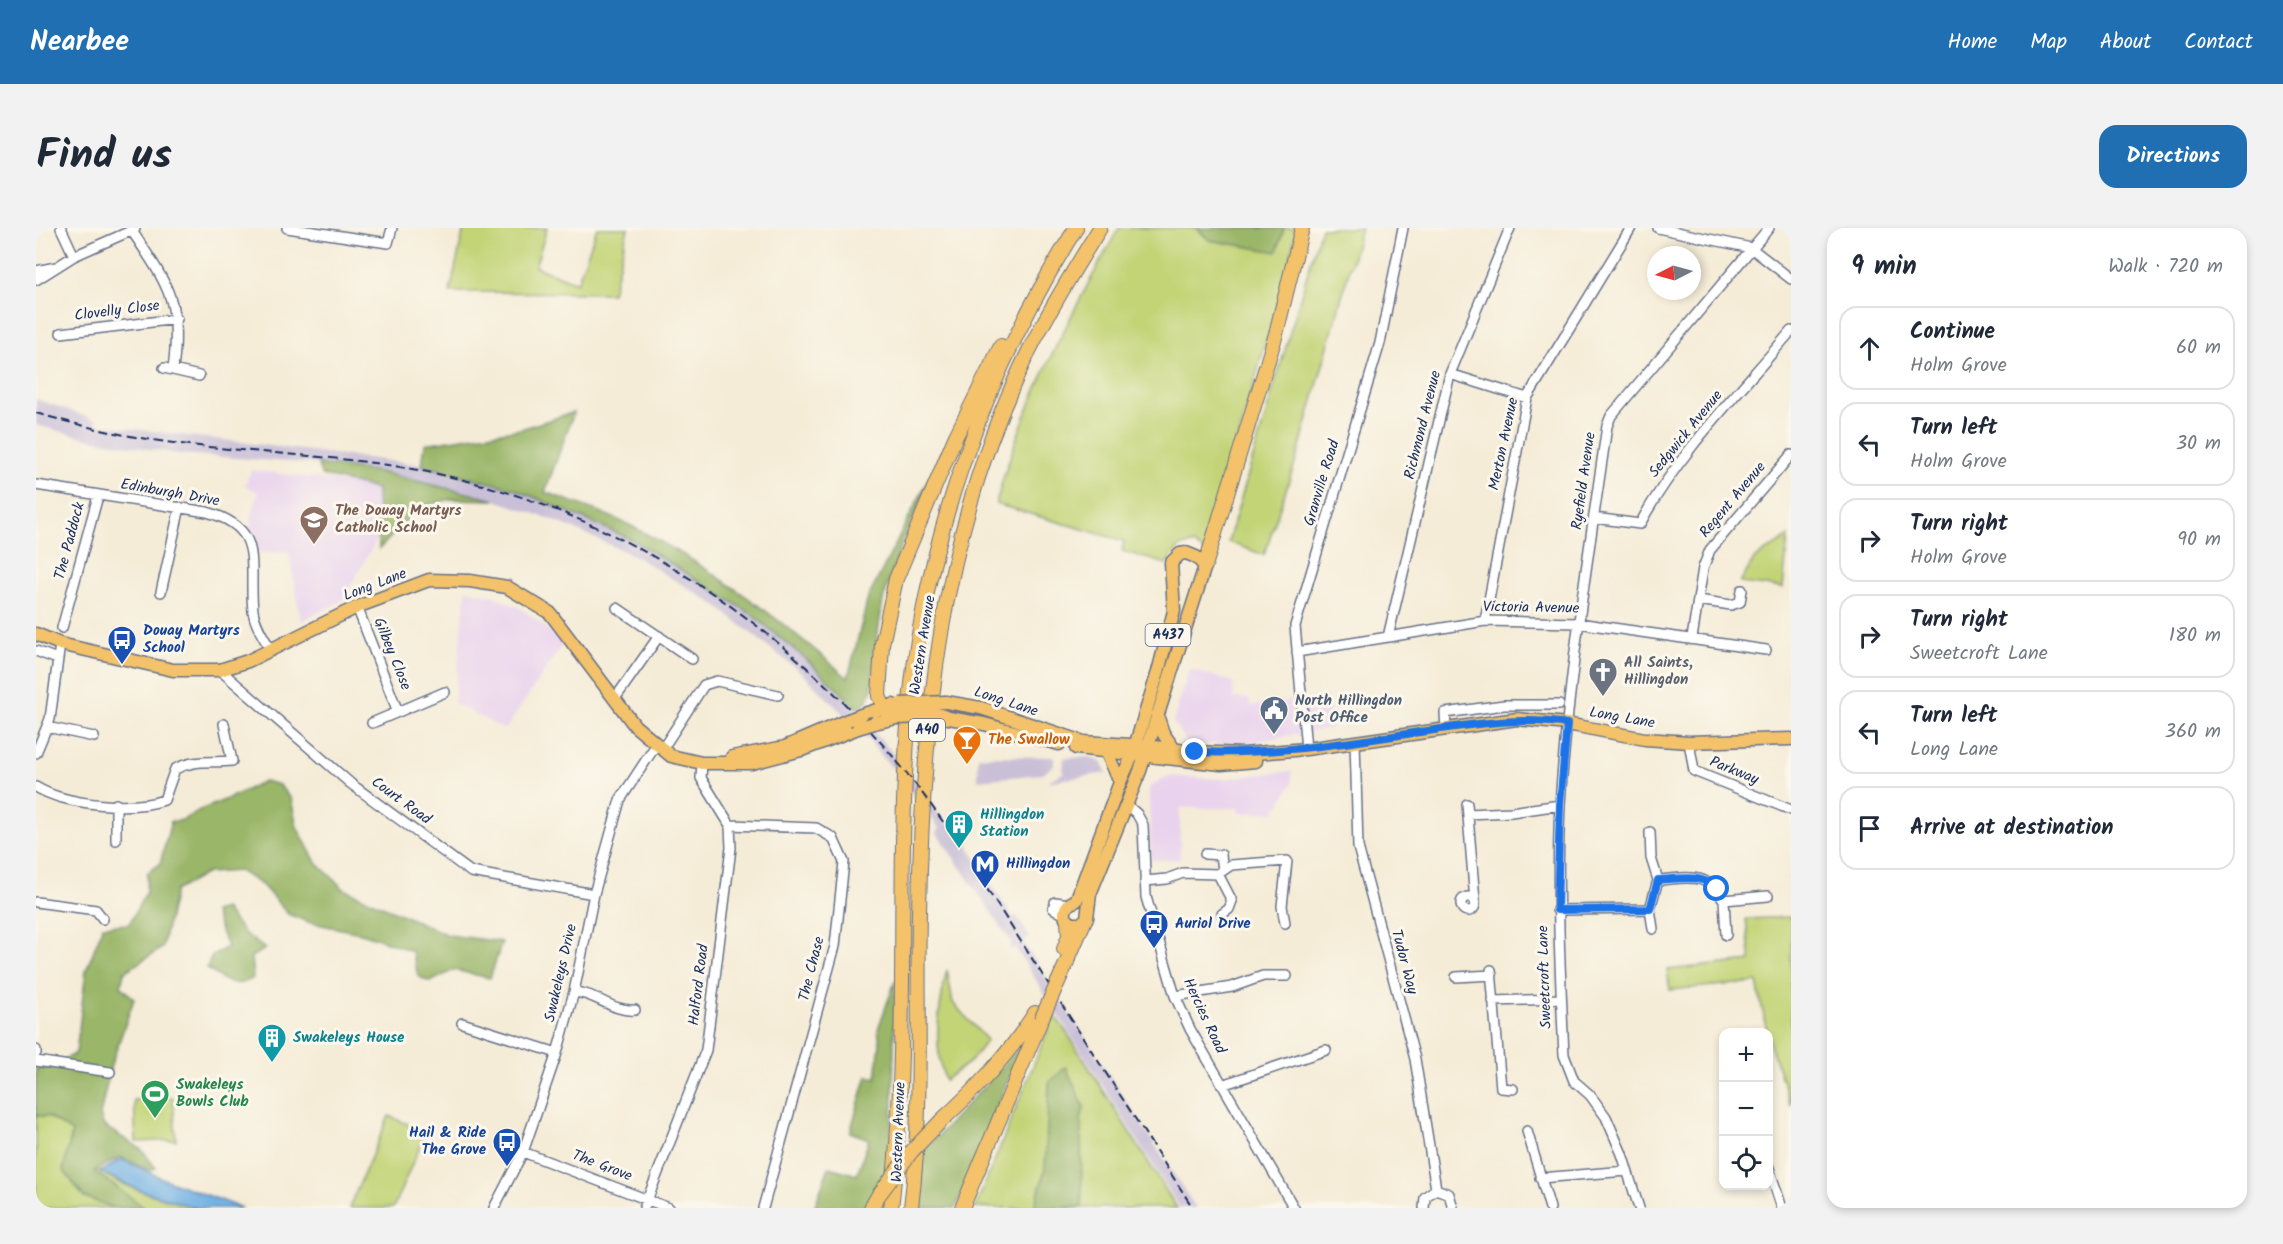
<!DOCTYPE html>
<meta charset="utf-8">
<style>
:root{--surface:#fff;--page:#f2f2f3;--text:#1f2937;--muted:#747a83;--line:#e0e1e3;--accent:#1f6fb2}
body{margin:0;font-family:Kalam,sans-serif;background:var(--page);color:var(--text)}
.controls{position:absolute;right:18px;bottom:18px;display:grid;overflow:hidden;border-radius:12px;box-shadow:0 3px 9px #0003}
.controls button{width:54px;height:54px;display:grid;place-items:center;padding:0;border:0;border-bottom:2px solid var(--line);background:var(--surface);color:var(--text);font:30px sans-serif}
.compass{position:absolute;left:1611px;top:18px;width:54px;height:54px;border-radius:50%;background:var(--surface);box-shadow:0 3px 9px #0003;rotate:264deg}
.stop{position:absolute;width:18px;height:18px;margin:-14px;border:4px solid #1a73e8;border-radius:50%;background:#fff}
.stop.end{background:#1a73e8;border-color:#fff;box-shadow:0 2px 6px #0008}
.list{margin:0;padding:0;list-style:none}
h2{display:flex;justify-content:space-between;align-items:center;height:78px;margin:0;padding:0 24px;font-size:26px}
h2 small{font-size:20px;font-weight:400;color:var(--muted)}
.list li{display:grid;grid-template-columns:39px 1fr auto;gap:18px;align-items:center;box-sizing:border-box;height:84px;margin:0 12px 12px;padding:0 12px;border:2px solid var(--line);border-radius:18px}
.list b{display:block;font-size:22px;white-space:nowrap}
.list p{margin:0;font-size:20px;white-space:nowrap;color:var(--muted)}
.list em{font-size:20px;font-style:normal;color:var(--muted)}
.icon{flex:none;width:33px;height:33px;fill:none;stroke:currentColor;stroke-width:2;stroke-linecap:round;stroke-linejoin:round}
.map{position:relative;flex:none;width:1755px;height:980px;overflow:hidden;border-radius:18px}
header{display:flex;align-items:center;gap:36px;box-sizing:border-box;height:84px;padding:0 30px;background:var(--accent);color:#fff}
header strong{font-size:28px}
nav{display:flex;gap:33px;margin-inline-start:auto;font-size:21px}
.intro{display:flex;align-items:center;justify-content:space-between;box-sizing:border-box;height:144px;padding:0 36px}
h1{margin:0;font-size:42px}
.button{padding:15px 27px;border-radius:18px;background:var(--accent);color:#fff;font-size:21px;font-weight:700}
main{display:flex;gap:36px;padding:0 36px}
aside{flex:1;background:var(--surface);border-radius:18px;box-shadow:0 3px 9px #0003}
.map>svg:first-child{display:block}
</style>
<header>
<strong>Nearbee</strong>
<nav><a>Home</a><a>Map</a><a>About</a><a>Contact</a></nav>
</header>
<div class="intro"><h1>Find us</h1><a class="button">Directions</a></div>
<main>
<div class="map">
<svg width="1755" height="980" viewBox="0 0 1755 980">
<rect width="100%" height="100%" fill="#fbf7ec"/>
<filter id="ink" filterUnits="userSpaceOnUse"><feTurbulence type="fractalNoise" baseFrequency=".0167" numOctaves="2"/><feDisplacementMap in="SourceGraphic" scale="12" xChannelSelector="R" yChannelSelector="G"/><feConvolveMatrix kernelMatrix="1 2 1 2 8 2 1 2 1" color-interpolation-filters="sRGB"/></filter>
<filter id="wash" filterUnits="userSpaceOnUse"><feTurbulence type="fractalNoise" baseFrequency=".008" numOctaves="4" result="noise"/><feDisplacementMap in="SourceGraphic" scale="24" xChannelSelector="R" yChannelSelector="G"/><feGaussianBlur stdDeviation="1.35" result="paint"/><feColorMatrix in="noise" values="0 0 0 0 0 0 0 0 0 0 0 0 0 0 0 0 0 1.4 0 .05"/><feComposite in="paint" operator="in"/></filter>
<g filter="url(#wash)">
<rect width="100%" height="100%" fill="#f5ecd7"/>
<path fill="#e9d2ed" d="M215 242 369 262 306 373 265 393 253 325 220 324 216 304 213 301 222 265 209 257Z
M430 362 458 368 484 380 506 396 527 416 469 502 418 475Z
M1153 441 1197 454 1198 470H1213L1215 478 1291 468 1296 500 1205 516 1153 517 1137 494Z
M1256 543V556L1239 584 1203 585V580H1144V631L1115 632 1113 559 1132 548 1186 551Z"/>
<path fill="#c9bfd7" d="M0 171 61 192 60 196 386 237 478 261 597 312 714 385 770 431 817 479 866 536 911 597 917 593 976 689 980 687 994 709 987 714 1160 980H1144L988 733 978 719 975 721 973 718 976 715 900 604 904 601 859 543 828 507 766 445 675 374 597 327 517 292 459 272 343 244 282 236 143 226 54 211 0 197Z
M942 528 1018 529V537L1007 546 942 552Z
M1053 529 1065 534 1071 545 1010 554 1027 545 1028 530Z"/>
<path fill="#c3d477" stroke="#6f826a" stroke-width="1.5" d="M428 0H511L499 39 541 55 561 0H592L576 65 414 64Z
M1083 0H1161L1173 12 1241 23 1248 0H1261L1253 34 1169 325 1158 316C1142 316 1139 324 1130 336L1086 323 1088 313 960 276C985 179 1034 87 1083 0Z
M1285 0H1325L1262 226 1228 327 1192 314Z
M1752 309 1747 360 1704 355 1719 330Z
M1755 689V877L1733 814 1721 754 1634 762 1631 742 1715 733 1710 691Z
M911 742 917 775 951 812 936 832 909 852C896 815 903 779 911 742Z
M1018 787 1031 805 1141 980H939Z
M7 834C20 856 48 933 65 944 93 963 130 970 161 980H0V835Z
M137 869 140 912 100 914 98 872Z
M353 888 390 904 357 980H313Z"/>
<path fill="#9ab668" stroke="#5a7263" stroke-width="1.5" d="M1161 0H1248L1241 24 1173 12Z
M538 184 509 264C538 275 568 284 595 298 675 338 745 392 812 450L832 370 916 205 865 318 847 372 838 430 836 462 830 474 821 480 770 431 714 385 597 312 479 261 386 237 389 216 485 201Z
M282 236 343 244 459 272 415 271 384 279 343 321 341 261 285 247Z
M228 553 243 557 255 571 261 599 280 634 308 661 412 707 466 714 454 750 418 742 394 754 382 748 376 723 329 706 272 694 252 686 226 657 203 643 171 645 139 663 126 720 88 744 85 758 98 771 75 837 64 887 68 898 105 921 120 940 113 942 84 929 58 943 108 979 79 980 48 969 27 942 36 904 13 889 0 887V841L14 840 40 825 50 743 67 698 93 696 110 664 111 645 124 636 135 593C147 595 153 587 164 582 187 573 207 565 228 553Z
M189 681 208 705 229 721 215 729 217 750C198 762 187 753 171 740L175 729 191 719 178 684Z
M859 753 857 875 852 940 827 980H778L793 939 821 947 833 911 814 904 831 848 840 850 844 815 842 801Z
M986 817 920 980H883L887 924Z
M1030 839 1048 879 1045 892 1046 979 998 980 1009 942 1013 854Z"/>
<path fill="#6fb0e3" stroke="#4570a0" stroke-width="1.5" d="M85 931 128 951 206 980H161L106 963 64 944Z"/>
</g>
<g filter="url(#ink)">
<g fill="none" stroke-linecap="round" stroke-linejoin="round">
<g stroke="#677188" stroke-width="12">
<path id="minor" d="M25 0 38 28
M251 0 352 15 356 0
M1622 0 1715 20 1755 51
M96 3C132 57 146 74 137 141
M0 43 20 39
M0 52 38 28 99 1
M25 105 141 91
M128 140 163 148
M1414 146 1491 170
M0 257 171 284C230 301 212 334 217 383 219 397 228 410 235 422
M1558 290 1604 296C1642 225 1703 165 1755 103
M125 364 144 279
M1662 372 1695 377 1704 374 1706 362
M321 379 362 484
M581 380 656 431
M1449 393 1491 170 1595 0
M26 400 62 268
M1352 409 1414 146 1474 0
M1656 410 1667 340 1674 322 1755 227
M0 423 21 431
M1261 424 1449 393 1542 395 1730 422
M184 442 314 555 435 644 558 666
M578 472 623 408
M336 495 409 464
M11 499 58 509
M1410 500 1409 485 1468 477H1523
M1319 513 1322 619 1379 831 1400 961
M1653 514 1658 543 1755 582
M627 520 668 457 681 453 742 467
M1270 521 1259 398 1344 115 1367 0
M0 525 14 491 24 416
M0 559C29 577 96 583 128 572L139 541C159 531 174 535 196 533L188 496
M1431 576 1439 673
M1091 577 1101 586 1107 597 1110 669 1139 768 1154 801 1258 980
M1432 586 1475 584 1524 577
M694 597 780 600 797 610 808 634 799 718 727 980
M1614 604 1615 630 1622 652
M80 612V576
M1169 626 1185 627 1187 642
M1182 646 1196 673 1193 681 1186 686
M1109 653 1131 651 1147 645 1182 646 1195 637 1251 633 1246 678 1249 695
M1425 676a7 7 0 1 1 14 0a7 7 0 1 1-14 0Z
M1688 672 1690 707
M0 674 60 682 67 691
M1019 674 1033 676
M1017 680 1029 687
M1614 681 1617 701
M1521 682 1614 681 1622 652C1652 650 1670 643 1688 672L1732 668
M1455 742 1465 860 1477 861
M1420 749 1456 747
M538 764C560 765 576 784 599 782
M1139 768 1196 759 1227 748H1251
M1457 773 1524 771
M426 795 521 825
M0 822V825
M0 833 74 844
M1186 857 1290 822
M1491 903 1514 980
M487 924 633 980
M1732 937 1746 980
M1504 950 1591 943
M458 980 487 924 521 825 538 764 558 666 584 572 620 517
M608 980 670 822 695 620 694 597 665 550 666 535
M1388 980 1389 969 1400 961 1413 966 1417 980
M1603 980 1586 926 1570 889 1554 867 1538 853 1528 827C1524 743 1520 660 1524 577 1532 450 1553 324 1571 198L1575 188 1733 0"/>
</g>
<g stroke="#677188" stroke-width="15">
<path id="major" d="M1150 325 1160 329 1169 338 1104 543 1054 666 1051 690 1045 696H1036L1030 691C1027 682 1031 675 1040 673L1084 554 1096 528 1122 444 1138 383 1135 335 1144 326Z
M0 406 24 416 137 442H184L212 433 321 379 393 352 434 353 471 359 514 385 599 498 635 528 666 535H716L769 521 822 500
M910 474 945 480 1048 514 1111 518 1159 524 1207 526 1270 521 1481 491 1531 496 1609 511 1653 514 1755 511
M825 487 857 477
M1121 487 1127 505 1138 521
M907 489 948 496 1023 516
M838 495 861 490
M1040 520 1185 536 1220 533
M1071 525 1084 554
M696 529 749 519 812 492"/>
</g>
<g stroke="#677188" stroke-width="16">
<path id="highway" d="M1169 338 1240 106 1266 0
M863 483 849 482 843 468 846 416 860 351 919 210 965 118
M1028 721 1033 708 1032 694
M1030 736 1048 694
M905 893C941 860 972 828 999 785
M835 980 842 968
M855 980C874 819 860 657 872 497 885 320 947 149 1040 0
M875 980C887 882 881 783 883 684 886 495 905 306 988 133 1010 87 1037 43 1064 0
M926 980 1005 792"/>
</g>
<use href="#minor" stroke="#fff" stroke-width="9"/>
<use href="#major" stroke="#f3c26a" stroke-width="12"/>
<use href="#highway" stroke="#f3c26a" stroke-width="14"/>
<path stroke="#1b2f5e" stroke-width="2" stroke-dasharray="9 4.5" stroke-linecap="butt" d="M0 185C45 198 91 209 138 215 222 226 308 227 392 244 602 285 790 424 910 598
M944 650 1157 980"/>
<g stroke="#677188" stroke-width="15" stroke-linecap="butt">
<path id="major-bridge" d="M864 476 910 474
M861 490 888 489
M812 492 825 487
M822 500 838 495"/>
</g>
<g stroke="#677188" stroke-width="16" stroke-linecap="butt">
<path id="highway-bridge" d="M863 483H888L907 489
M1005 792 1030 736
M842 968 875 924 905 893"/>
</g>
<use href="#major-bridge" stroke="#f3c26a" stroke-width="12"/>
<use href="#highway-bridge" stroke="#f3c26a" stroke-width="14"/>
</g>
</g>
<g fill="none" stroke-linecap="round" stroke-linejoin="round" filter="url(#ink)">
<path stroke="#1a73e8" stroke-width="8" d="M1159 524C1233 527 1304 516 1377 505 1430 498 1477 488 1531 496L1524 577 1521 682 1614 681 1622 652C1642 651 1666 645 1681 661"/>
</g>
<defs>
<g id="school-pin" transform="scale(1.5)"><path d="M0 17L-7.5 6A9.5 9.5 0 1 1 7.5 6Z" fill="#8d6e63" stroke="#fbf7ec"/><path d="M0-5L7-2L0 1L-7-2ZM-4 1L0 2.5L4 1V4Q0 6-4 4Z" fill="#fff"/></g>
<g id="bus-pin" transform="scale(1.5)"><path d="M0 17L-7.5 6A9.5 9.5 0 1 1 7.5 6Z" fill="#1a4fb4" stroke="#fbf7ec"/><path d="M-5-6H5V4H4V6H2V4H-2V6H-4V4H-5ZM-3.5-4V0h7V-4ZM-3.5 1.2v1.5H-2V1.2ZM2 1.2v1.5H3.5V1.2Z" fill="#fff"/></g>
<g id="church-pin" transform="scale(1.5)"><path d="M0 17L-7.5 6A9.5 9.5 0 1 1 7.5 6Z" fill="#6b7280" stroke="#fbf7ec"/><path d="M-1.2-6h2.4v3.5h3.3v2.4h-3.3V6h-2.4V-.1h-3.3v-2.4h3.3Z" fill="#fff"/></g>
<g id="civic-pin" transform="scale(1.5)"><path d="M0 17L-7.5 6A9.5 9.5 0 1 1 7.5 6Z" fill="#5c6f8a" stroke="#fbf7ec"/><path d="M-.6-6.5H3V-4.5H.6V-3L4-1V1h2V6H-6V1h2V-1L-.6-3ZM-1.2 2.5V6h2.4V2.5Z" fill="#fff"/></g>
<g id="bar-pin" transform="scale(1.5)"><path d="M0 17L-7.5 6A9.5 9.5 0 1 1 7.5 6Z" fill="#e8710a" stroke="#fbf7ec"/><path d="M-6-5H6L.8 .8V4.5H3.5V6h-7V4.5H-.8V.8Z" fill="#fff"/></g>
<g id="building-pin" transform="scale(1.5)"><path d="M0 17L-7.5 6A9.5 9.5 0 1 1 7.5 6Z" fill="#0f9aa8" stroke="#fbf7ec"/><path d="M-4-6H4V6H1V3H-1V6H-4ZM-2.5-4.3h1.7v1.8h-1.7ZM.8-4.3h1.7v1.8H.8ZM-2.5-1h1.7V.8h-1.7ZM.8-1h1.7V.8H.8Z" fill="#fff"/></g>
<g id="metro-pin" transform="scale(1.5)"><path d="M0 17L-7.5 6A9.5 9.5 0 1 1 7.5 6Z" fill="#1a4fb4" stroke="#fbf7ec"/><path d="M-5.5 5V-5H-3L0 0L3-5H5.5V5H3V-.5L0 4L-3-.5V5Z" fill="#fff"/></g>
<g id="stadium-pin" transform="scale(1.5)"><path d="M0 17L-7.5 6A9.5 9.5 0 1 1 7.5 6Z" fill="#2e9e5b" stroke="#fbf7ec"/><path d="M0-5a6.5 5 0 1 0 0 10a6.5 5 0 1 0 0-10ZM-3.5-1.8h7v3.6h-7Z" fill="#fff"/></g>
</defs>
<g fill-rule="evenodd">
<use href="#school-pin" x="278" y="292"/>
<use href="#bus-pin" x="86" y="412"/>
<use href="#church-pin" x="1567" y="444"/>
<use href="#civic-pin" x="1238" y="482"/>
<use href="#bar-pin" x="931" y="512"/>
<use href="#building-pin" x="923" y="596"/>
<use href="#metro-pin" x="949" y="636"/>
<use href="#bus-pin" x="1118" y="696"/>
<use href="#building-pin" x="236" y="810"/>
<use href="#stadium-pin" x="119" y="866"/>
<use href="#bus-pin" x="471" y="914"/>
</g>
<g text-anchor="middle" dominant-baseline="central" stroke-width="6" stroke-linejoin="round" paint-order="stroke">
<g fill="#fbf7ec" stroke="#5e6b89" stroke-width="1.5">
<rect x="1109.5" y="396" width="45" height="22" rx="4.5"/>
<rect x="873" y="491" width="36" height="22" rx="4.5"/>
</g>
<g font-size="14" font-weight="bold" fill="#1b2f5e">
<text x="1132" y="407">A437</text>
<text x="891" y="502">A40</text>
</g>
<g font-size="15" fill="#1b2f5e" stroke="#fbf7ec">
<text transform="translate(81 83) rotate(-7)">Clovelly Close</text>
<text transform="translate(1387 197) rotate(-76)">Richmond Avenue</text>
<text transform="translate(1650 206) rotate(-51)">Sedgwick Avenue</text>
<text transform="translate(1468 216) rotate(-78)">Merton Avenue</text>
<text transform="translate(1548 253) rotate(-82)">Ryefield Avenue</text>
<text transform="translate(1286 255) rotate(-73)">Granville Road</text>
<text transform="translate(134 265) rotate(10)">Edinburgh Drive</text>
<text transform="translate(1697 272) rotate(-50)">Regent Avenue</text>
<text transform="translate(34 313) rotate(-75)">The Paddock</text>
<text transform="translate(339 357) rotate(-21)">Long Lane</text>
<text transform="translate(1495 380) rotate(1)">Victoria Avenue</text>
<text transform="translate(887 417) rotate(-81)">Western Avenue</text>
<text transform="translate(356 426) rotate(68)">Gilbey Close</text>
<text transform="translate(970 474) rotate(18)">Long Lane</text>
<text transform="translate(1586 490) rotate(10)">Long Lane</text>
<text transform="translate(1698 543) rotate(22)">Parkway</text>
<text transform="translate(365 573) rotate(36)">Court Road</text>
<text transform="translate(1368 734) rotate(75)">Tudor Way</text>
<text transform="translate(776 741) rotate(-76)">The Chase</text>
<text transform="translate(525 745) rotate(-77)">Swakeleys Drive</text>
<text transform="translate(1509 749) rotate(-92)">Sweetcroft Lane</text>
<text transform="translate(663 757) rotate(-83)">Halford Road</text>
<text transform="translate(1168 788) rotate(65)">Hercies Road</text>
<text transform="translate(863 904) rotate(-88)">Western Avenue</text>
<text transform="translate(566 938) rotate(21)">The Grove</text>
</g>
<g font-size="15" font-weight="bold" fill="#785e54" stroke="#fbf7ec" text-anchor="start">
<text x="299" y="283">The Douay Martyrs<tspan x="299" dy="17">Catholic School</tspan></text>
</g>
<g font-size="15" font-weight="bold" fill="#164399" stroke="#fbf7ec" text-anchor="start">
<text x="107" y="403">Douay Martyrs<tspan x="107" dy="17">School</tspan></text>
<text x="970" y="636">Hillingdon</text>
<text x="1139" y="696">Auriol Drive</text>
<text x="450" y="905" text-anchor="end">Hail &amp; Ride<tspan x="450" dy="17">The Grove</tspan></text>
</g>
<g font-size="15" font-weight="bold" fill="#5b616d" stroke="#fbf7ec" text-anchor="start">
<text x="1588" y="435">All Saints,<tspan x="1588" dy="17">Hillingdon</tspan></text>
</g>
<g font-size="15" font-weight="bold" fill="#4e5e75" stroke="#fbf7ec" text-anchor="start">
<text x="1259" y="473">North Hillingdon<tspan x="1259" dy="17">Post Office</tspan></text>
</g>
<g font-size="15" font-weight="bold" fill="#c56008" stroke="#fbf7ec" text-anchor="start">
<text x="952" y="512">The Swallow</text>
</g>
<g font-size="15" font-weight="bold" fill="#0d838f" stroke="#fbf7ec" text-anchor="start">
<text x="944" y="587">Hillingdon<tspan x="944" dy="17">Station</tspan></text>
<text x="257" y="810">Swakeleys House</text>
</g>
<g font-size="15" font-weight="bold" fill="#27864d" stroke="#fbf7ec" text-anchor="start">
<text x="140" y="857">Swakeleys<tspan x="140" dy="17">Bowls Club</tspan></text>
</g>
</g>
</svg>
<div class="controls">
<button>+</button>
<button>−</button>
<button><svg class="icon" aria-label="locate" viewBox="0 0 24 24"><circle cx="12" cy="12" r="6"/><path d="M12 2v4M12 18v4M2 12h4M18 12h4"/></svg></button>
</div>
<svg class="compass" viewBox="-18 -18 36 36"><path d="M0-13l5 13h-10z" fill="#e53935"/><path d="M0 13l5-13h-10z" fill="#747a83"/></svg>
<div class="stop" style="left:1681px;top:661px"></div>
<div class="stop end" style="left:1159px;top:524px"></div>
</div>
<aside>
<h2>9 min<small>Walk · 720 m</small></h2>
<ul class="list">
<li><svg class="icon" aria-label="ahead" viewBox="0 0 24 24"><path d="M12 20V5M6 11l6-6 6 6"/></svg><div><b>Continue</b><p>Holm Grove</p></div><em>60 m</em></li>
<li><svg class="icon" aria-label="left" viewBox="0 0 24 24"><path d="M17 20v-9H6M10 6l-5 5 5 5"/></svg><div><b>Turn left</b><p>Holm Grove</p></div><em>30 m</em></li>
<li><svg class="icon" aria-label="right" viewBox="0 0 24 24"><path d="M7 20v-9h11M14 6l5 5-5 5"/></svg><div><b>Turn right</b><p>Holm Grove</p></div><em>90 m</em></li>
<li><svg class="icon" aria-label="right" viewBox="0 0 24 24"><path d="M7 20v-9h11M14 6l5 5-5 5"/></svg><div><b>Turn right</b><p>Sweetcroft Lane</p></div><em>180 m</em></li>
<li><svg class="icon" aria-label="left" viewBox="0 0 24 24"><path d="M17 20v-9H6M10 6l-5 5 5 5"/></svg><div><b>Turn left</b><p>Long Lane</p></div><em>360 m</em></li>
<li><svg class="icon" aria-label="arrive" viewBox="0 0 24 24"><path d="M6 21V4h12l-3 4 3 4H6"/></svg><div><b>Arrive at destination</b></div></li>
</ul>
</aside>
</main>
